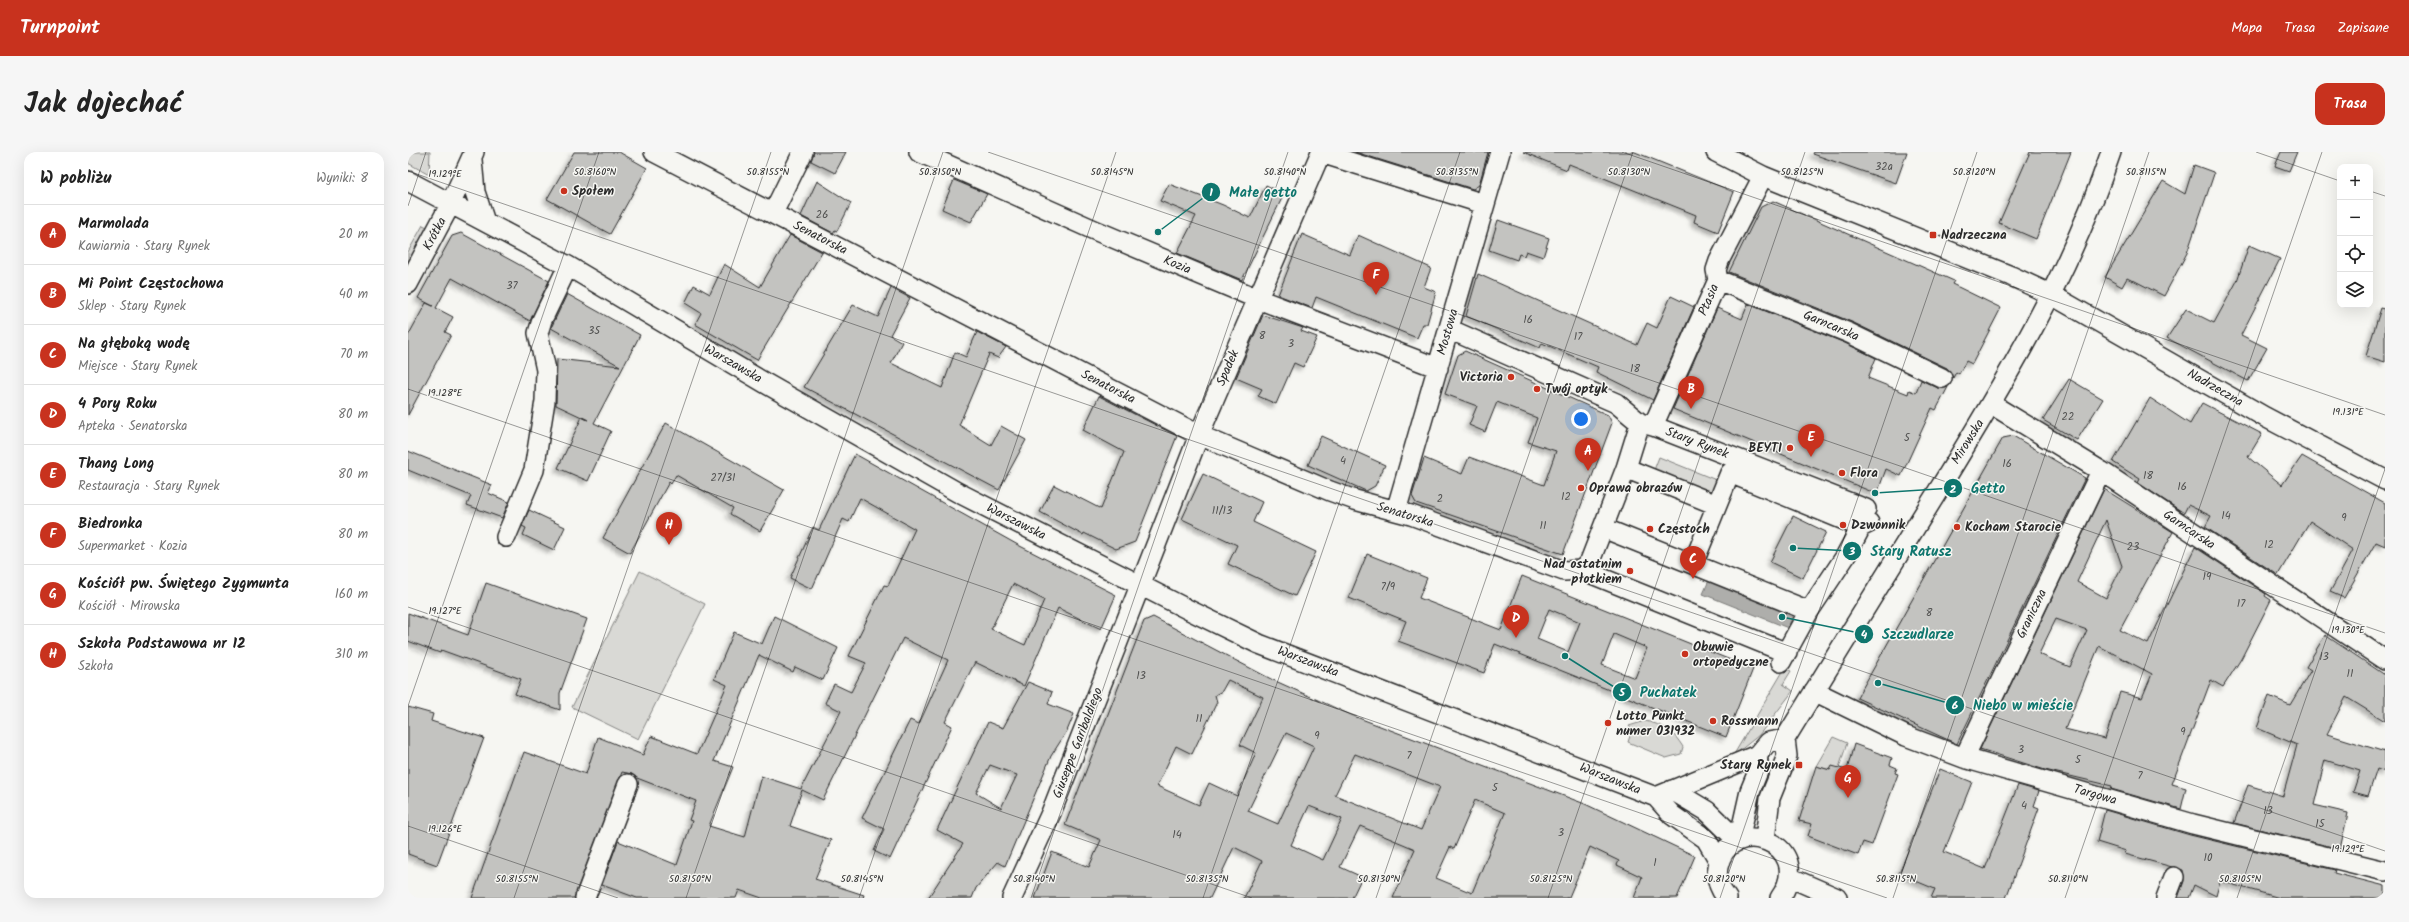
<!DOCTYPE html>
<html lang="pl">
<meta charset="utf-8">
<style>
:root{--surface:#fff;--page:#f6f6f6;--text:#222;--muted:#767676;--line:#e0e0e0;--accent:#c8321e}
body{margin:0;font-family:Kalam,sans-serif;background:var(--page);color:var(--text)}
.controls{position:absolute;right:12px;top:12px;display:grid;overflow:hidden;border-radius:8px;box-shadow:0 4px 16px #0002}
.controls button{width:36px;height:36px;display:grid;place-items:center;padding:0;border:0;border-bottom:1px solid var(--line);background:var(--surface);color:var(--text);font:20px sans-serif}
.you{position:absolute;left:1173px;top:267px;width:14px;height:14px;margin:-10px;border:3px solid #fff;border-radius:50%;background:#1a73e8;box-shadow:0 0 0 6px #1a73e833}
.badge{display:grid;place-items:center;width:26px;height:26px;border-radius:50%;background:var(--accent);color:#fff;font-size:13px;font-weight:700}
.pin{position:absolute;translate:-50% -33px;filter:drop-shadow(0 1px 2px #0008)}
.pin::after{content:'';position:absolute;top:21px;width:14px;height:12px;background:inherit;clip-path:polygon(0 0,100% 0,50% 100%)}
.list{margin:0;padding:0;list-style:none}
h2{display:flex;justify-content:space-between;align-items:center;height:52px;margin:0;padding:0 16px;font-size:17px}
h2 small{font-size:13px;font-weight:400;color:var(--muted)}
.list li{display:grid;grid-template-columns:26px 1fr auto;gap:12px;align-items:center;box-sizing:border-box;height:60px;padding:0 16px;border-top:1px solid var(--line)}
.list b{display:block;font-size:15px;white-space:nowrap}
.list p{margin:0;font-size:13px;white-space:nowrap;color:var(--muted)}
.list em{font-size:13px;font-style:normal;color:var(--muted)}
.icon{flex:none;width:22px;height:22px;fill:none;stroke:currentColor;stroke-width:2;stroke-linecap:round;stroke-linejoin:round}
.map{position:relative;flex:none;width:1977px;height:746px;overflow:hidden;border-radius:12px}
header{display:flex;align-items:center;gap:24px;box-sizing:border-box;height:56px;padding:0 20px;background:var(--accent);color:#fff}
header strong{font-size:19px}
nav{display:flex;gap:22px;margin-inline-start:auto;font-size:14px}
.intro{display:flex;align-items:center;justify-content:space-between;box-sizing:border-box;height:96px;padding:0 24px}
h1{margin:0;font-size:28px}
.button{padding:10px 18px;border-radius:12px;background:var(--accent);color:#fff;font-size:14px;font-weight:700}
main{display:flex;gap:24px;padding:0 24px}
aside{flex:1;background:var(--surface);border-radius:12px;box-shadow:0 4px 16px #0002}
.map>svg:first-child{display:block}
</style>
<header>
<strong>Turnpoint</strong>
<nav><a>Mapa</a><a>Trasa</a><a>Zapisane</a></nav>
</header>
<div class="intro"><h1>Jak dojechać</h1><a class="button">Trasa</a></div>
<main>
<aside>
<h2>W pobliżu<small>Wyniki: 8</small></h2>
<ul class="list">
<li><span class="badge">A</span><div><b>Marmolada</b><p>Kawiarnia · Stary Rynek</p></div><em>20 m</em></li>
<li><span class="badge">B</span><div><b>Mi Point Częstochowa</b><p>Sklep · Stary Rynek</p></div><em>40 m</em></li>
<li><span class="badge">C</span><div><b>Na głęboką wodę</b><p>Miejsce · Stary Rynek</p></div><em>70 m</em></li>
<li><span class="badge">D</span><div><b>4 Pory Roku</b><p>Apteka · Senatorska</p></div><em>80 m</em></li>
<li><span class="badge">E</span><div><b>Thang Long</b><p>Restauracja · Stary Rynek</p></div><em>80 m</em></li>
<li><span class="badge">F</span><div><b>Biedronka</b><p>Supermarket · Kozia</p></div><em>80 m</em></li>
<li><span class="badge">G</span><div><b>Kościół pw. Świętego Zygmunta</b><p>Kościół · Mirowska</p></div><em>160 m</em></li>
<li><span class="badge">H</span><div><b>Szkoła Podstawowa nr 12</b><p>Szkoła</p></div><em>310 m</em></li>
</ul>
</aside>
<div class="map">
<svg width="1977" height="746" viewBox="0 0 1977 746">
<defs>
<filter id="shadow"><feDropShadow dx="-3.5" dy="3.5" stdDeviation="2" flood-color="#0004"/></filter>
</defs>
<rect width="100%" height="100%" fill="#f6f6f2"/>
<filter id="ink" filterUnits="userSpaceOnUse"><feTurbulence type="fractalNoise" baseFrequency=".025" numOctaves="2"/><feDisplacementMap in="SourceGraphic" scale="8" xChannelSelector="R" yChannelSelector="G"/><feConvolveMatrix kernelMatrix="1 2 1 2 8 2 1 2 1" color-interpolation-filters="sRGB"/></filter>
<g filter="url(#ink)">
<path fill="#d9d9d5" stroke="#828280" d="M0 0H22L21 23 0 11Z
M15 73 21 76 0 115V100Z
M1251 305 1313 330 1308 343 1246 318Z
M232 419 297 452 230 587 164 555Z
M1377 516 1383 519 1375 532 1385 539 1351 583 1325 604Z
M1237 569C1256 573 1265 579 1275 595L1273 602 1258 606 1220 590 1224 578 1221 574Z
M1425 585 1439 591 1431 616 1422 618 1408 614Z"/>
<path fill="#aeaeab" stroke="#7a7a78" d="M1302 426 1386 460 1380 476 1295 442Z"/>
<path fill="#c3c3c0" stroke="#2b2b2b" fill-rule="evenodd" filter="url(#shadow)" d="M166 0H211L239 16 202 82 139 47Z
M406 0H438L427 21 403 9Z
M947 0H1080L1071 33 1065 37Z
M1115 0H1227L1326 40 1310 80 1286 70 1288 63 1161 12 1159 18Z
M1406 0H1499L1488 31 1405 2Z
M1622 0H1663L1628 87 1591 71Z
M1873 0H1889L1881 19 1867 14Z
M1786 13 1805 20 1806 22 1779 101 1756 144 1725 128V129L1719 126 1714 135 1697 125 1755 29 1777 42Z
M546 28 579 42 563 70 534 57Z
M409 29 443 51 429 79 427 78 425 81 393 64Z
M761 32 815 53 842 66 858 33 876 42 834 128 769 101 788 64 752 49Z
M1365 49 1546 129 1544 132 1593 156 1564 212 1558 209 1551 222 1548 220 1545 226 1539 216 1446 171 1321 120 1353 55Z
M1090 68 1141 86 1135 105 1118 99 1116 104 1111 102 1109 108 1081 98Z
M53 81 141 129 122 169 44 126 28 156 45 165 37 180 43 183 0 263V184L18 151 25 154 10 146 44 84Z
M894 82 942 103 950 83 1023 116 1016 135 1028 140 1019 172H1015L1009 186 908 145 904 156 870 143Z
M382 83 414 100 349 208 287 172 293 161 277 151 286 133 302 142 316 112 352 135Z
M1841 93 1872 107 1833 183 1859 196 1840 229 1759 186 1778 157 1806 171 1829 129Z
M1070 122 1229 193 1239 171 1249 176 1263 144 1286 155 1245 248 1188 220 1190 215 1134 191 1132 196 1058 164Z
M483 136 502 146 482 183 494 190 483 211 534 236 547 200 558 205 569 180 598 195 590 206 581 202 551 273 583 293 593 274 618 288 591 338 396 235 445 153 470 165Z
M159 142 232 183 186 271 203 279 180 329 150 316 174 265 180 268 148 253 149 207 212 214 143 176Z
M1340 152 1437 191 1468 206 1460 226 1500 242 1501 238 1508 241 1513 228 1530 236 1540 235 1528 258 1524 256 1493 324 1478 317 1469 342 1265 257 1309 156 1334 167Z
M1973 156 1977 157V210L1958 204Z
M855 163 895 176 893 179 909 185 895 215 886 211 868 252 850 244 854 237 828 226Z
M1057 199 1200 263 1204 271 1155 402 1008 351 1004 344 1016 306 1054 322 1061 305 1136 333 1148 299 1120 290 1129 266 1089 250 1077 280 1061 273 1069 254 1037 242 1050 203Z
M1661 227 1695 247 1669 288 1635 268Z
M691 244 769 284 727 390 708 397 676 381 675 383 632 360 646 333 693 357 716 300 675 278Z
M1742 246 1782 272 1794 251 1854 282 1840 305 1874 333 1894 304 1977 351V394L1968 390 1936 446 1922 440 1945 398 1902 369 1870 423 1797 375 1803 364 1780 353 1776 361 1730 331 1732 327 1705 310Z
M258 271 376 338 352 379 322 362 325 356 268 323 263 332 261 330 222 401 195 386Z
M913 284 977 313 967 334 958 339 900 313Z
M1605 284 1677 326 1549 592 1449 546 1595 286Z
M0 299 84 333 80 341 101 350 94 366 59 353 63 344 0 318Z
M447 302 610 393 708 443 693 477 650 456 616 534 567 510 537 570 544 574 482 707 466 699 476 677 454 666 502 568 511 572 540 508 495 486 415 648 394 638 382 674 423 688 407 727 456 743 455 746H354L331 738 328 746H229L194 733 210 689 269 713 284 669 281 668 288 649 229 626 224 622 214 620 166 746H64L116 600 178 622 190 585 235 603 243 584 289 602 319 533 306 527 326 480 354 492 366 464 430 496 415 528 387 515 385 520 351 503 306 609 325 615 301 674 337 685 353 624 393 637 433 559 417 551 426 532 443 540 458 511 441 504 476 433 480 434 507 377 452 346 441 370 435 367 404 437 382 426 405 375 411 378ZM605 432 636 448 617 493 583 477Z
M795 322 854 350 845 370 908 400 887 444 820 412 829 393 774 367Z
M1696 337 1765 380 1712 478 1740 492 1787 395 1858 442 1857 444 1863 448 1833 507 1815 535 1803 528 1764 632 1778 636 1773 657 1703 637 1704 634 1637 618 1572 597ZM1698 368 1714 414 1698 446 1669 430ZM1648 467 1679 478 1662 515 1631 502ZM1691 494 1744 522 1734 546 1712 540 1697 587 1657 577Z
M121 358 157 375 146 398 115 383 118 376 114 374Z
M1385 364 1418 380 1395 426 1362 410Z
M959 402 1019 426 1011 446 1093 478 1114 424 1345 517 1318 585 1087 492 1076 521 990 489 998 469 941 446ZM1141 457 1172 470 1160 500 1129 487ZM1206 482 1239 496 1227 526 1194 513Z
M78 431 179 467 152 541V558L107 542 113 527 33 498 32 501 0 489V461L60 483Z
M745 465 863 527 943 563 1177 652 1287 704 1269 746H1226L1234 725 1209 713 1211 709 1182 695 1161 745 1157 746H985L1007 697 952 674 932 715 954 725 944 746H836L854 709 826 695 802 746H627L644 700 681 715 693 688 657 673 736 469ZM820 528 855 545 832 593 848 601 829 644 801 631 791 653 749 634 768 594 784 602 809 550 807 543 814 539ZM878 581 906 594 870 672 840 659ZM947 602 1032 635 1013 678 927 643ZM1067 648 1097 661 1064 741 1028 726 1042 695 1046 697ZM901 654 934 667 915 708 883 693Z
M1917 483 1977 523V569L1938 545 1919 582 1977 600V620L1969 617 1960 644 1945 640 1952 619 1917 608 1906 653 1940 661 1932 697 1826 671 1840 633 1875 644 1889 593 1849 576 1861 544 1882 553 1903 518 1898 515Z
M620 530 644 540 640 552 666 562 659 579 643 604 597 714 590 710 568 736 564 746H520L555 692 529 678 580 570 595 576ZM582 613 609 623 593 656 568 641Z
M0 555 25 562 23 569 76 586 29 713 0 702Z
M1446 592 1484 606 1482 613 1489 616 1487 621 1490 622 1464 693 1455 690 1450 703 1400 684 1404 672 1391 669 1408 614 1422 618 1424 614 1439 618Z
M1532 617 1564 630 1536 700 1577 717 1610 633 1631 639 1626 654 1631 656 1598 746H1523L1527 737 1491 722Z
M1697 658 1782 683 1927 718 1926 721 1977 734V746H1872L1812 729 1808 744 1786 733 1781 746H1770L1776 729 1775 718 1717 702 1718 699 1689 690Z"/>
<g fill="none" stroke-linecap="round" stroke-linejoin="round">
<g stroke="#2b2b2b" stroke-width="22">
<path id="minor" d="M246 0 791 283 922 339 947 348 1003 363 1156 419 1174 418 1182 409 1218 316 1232 271
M511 0 684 77 850 147 1030 216
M1308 0 1355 24 1603 124 1642 142 1857 265 1977 328
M913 1 1076 52
M64 8 67 40 77 70
M0 29 160 114 357 231 549 340 781 458 851 492 1248 645 1264 663 1298 687 1311 709
M365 61 395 0
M1310 128 1441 181 1534 226
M0 132 42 53 66 0
M1041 177 1208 251 1232 271 1245 274 1458 357
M1583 252 1693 319 1977 508
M1245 274 1310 128 1308 118 1311 109 1355 24
M1227 320 1309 353
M988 359 1092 0
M1205 380 1401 459
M98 385 126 318 137 249 138 218 130 181 134 168 160 114
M1285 412 1322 321 1453 375
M1174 418 1379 501
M1373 510 1401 459 1437 405 1453 375 1461 371
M1406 539 1498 584 1556 606 1785 672 1977 719
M1349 603 1360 590 1377 587
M1556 606 1693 319
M1264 638 1299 659 1330 689
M1248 645 1349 603
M1357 687 1362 646 1379 604 1377 587C1427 505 1477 424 1528 342 1595 233 1662 122 1703 0
M1331 688 1342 639 1351 617 1349 603
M1381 725 1429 746
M177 746 220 632
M604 746 643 661 791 283 913 0
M1319 746C1311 737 1308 726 1310 715 1321 660 1410 691 1372 746
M1758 746 1766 725"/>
</g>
<use href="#minor" stroke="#f6f6f2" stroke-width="19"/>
</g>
</g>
<path fill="none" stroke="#2b2b2b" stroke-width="1" stroke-opacity="0.45" d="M580 0 1977 481M1214 0 1977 263M1848 0 1932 29M0 19 1977 699M1962 39 1977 44M0 54 18 0M0 237 1479 746M0 455 844 746M0 554 191 0M0 674 210 746M106 746 363 0M278 746 535 0M451 746 708 0M623 746 880 0M795 746 1052 0M968 746 1225 0M1140 746 1397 0M1312 746 1569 0M1485 746 1741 0M1657 746 1914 0M1829 746 1977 317"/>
<g fill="#c8321e" stroke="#f6f6f2" stroke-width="1.5">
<circle cx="156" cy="39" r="4"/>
<rect x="1521" y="79" width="8" height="8" rx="2"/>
<circle cx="1103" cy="225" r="4"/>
<circle cx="1129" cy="237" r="4"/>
<circle cx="1382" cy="296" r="4"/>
<circle cx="1434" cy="321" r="4"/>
<circle cx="1173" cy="336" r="4"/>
<circle cx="1435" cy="373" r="4"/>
<circle cx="1549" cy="375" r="4"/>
<circle cx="1242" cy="377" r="4"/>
<circle cx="1222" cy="419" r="4"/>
<circle cx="1277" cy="502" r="4"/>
<circle cx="1305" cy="569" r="4"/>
<circle cx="1200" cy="571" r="4"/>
<rect x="1387" y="609" width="8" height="8" rx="2"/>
</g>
<g text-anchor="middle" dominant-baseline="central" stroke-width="3" stroke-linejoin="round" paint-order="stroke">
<g font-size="11" fill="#515150">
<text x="1476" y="15">32a</text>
<text x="414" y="63">26</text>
<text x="104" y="134">37</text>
<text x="1120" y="168">16</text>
<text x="186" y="179">35</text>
<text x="854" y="184">8</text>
<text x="1170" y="185">17</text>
<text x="883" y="192">3</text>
<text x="1227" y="217">18</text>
<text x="1660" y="265">22</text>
<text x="1499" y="286">5</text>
<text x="935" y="309">4</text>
<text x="1599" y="312">16</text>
<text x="1740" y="324">18</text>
<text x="315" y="326">27/31</text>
<text x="1774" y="335">16</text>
<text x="1158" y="345">12</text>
<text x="1032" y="347">2</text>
<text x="814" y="359">11/13</text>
<text x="1818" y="364">14</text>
<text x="1936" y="366">9</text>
<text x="1135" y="374">11</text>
<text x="1861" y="393">12</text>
<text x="1725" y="395">23</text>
<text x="1799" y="425">19</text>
<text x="980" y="435">7/9</text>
<text x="1833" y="452">17</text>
<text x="1521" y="461">8</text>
<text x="1916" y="505">13</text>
<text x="1942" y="522">11</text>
<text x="733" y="524">13</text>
<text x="791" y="567">11</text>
<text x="1775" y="580">9</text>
<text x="909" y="584">9</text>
<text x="1613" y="598">3</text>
<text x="1001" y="604">7</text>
<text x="1670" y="608">5</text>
<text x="1732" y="624">7</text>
<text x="1087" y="636">5</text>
<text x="1616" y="654">4</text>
<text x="1860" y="659">13</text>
<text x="1912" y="672">15</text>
<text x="1153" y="681">3</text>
<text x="769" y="683">14</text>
<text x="1800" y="706">10</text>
<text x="1247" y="711">1</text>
</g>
<g font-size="13" font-weight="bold" fill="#2b2b2b" stroke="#f6f6f2" text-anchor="start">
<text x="164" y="39">Społem</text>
<text x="1533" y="83">Nadrzeczna</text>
<text x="1095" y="225" text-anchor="end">Victoria</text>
<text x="1137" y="237">Twój optyk</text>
<text x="1374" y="296" text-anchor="end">BEYTI</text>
<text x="1442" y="321">Flora</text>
<text x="1181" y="336">Oprawa obrazów</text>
<text x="1443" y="373">Dzwonnik</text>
<text x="1557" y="375">Kocham Starocie</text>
<text x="1250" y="377">Częstoch</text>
<text x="1214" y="412" text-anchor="end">Nad ostatnim<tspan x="1214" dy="15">płotkiem</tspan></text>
<text x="1285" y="495">Obuwie<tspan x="1285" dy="15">ortopedyczne</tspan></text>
<text x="1208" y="564">Lotto Punkt<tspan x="1208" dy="15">numer 031932</tspan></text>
<text x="1313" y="569">Rossmann</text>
<text x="1383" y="613" text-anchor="end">Stary Rynek</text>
</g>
<g font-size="13" fill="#2b2b2b" stroke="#f6f6f2">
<text transform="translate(27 82) rotate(-62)">Krótka</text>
<text transform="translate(412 86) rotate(27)">Senatorska</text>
<text transform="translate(769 113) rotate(23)">Kozia</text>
<text transform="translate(1301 148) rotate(-67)">Ptasia</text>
<text transform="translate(1423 174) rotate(23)">Garncarska</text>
<text transform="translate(1040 180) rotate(-74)">Mostowa</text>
<text transform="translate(325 212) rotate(30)">Warszawska</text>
<text transform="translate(820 216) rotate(-67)">Spadek</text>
<text transform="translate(700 235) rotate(27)">Senatorska</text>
<text transform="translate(1807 236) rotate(30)">Nadrzeczna</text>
<text transform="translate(1560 290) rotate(-58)">Mirowska</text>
<text transform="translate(1289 291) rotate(21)">Stary Rynek</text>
<text transform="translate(997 363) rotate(17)">Senatorska</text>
<text transform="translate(608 370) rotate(27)">Warszawska</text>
<text transform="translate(1781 378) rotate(34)">Garncarska</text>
<text transform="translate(1624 462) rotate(-64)">Graniczna</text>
<text transform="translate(900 510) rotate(21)">Warszawska</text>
<text transform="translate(670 591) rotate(-69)">Giuseppe Garibaldiego</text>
<text transform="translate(1202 627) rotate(22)">Warszawska</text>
<text transform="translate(1687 643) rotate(16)">Targowa</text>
</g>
</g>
<g font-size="10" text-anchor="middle" fill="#2b2b2b" stroke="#f6f6f2" stroke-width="3" stroke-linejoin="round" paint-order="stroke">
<text x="187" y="23">50.8160°N</text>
<text x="360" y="23">50.8155°N</text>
<text x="532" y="23">50.8150°N</text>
<text x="704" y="23">50.8145°N</text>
<text x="877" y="23">50.8140°N</text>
<text x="1049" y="23">50.8135°N</text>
<text x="1221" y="23">50.8130°N</text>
<text x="1394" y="23">50.8125°N</text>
<text x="1566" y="23">50.8120°N</text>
<text x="1738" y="23">50.8115°N</text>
<text x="37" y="25">19.129°E</text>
<text x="37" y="244">19.128°E</text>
<text x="1940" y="263">19.131°E</text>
<text x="37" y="462">19.127°E</text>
<text x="1940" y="481">19.130°E</text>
<text x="37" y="680">19.126°E</text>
<text x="1940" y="700">19.129°E</text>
<text x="109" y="730">50.8155°N</text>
<text x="282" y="730">50.8150°N</text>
<text x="454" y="730">50.8145°N</text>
<text x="626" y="730">50.8140°N</text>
<text x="799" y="730">50.8135°N</text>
<text x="971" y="730">50.8130°N</text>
<text x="1143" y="730">50.8125°N</text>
<text x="1316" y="730">50.8120°N</text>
<text x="1488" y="730">50.8115°N</text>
<text x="1660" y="730">50.8110°N</text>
<text x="1832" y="730">50.8105°N</text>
</g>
<path fill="none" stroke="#0f766e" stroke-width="1.5" d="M750 80L803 40M1467 341L1545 336M1385 396L1444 399M1374 465L1456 482M1157 504L1214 540M1470 531L1547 553"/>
<g fill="#0f766e" stroke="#f6f6f2" stroke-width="1.5">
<circle cx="750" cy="80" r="4"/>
<circle cx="1467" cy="341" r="4"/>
<circle cx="1385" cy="396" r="4"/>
<circle cx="1374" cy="465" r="4"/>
<circle cx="1157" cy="504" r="4"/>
<circle cx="1470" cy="531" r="4"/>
<circle cx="803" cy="40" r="10"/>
<circle cx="1545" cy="336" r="10"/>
<circle cx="1444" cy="399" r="10"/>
<circle cx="1456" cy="482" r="10"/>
<circle cx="1214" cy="540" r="10"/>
<circle cx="1547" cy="553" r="10"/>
</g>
<g font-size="12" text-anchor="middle" font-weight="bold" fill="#fff">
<text x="803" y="44">1</text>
<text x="1545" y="341">2</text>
<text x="1444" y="403">3</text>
<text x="1456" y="486">4</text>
<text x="1214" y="544">5</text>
<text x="1547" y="557">6</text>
</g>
<g font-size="14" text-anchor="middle" font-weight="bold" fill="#0f766e" stroke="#f6f6f2" stroke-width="3" stroke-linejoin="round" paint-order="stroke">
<text x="855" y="45">Małe getto</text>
<text x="1580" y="341">Getto</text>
<text x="1503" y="404">Stary Ratusz</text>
<text x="1510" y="487">Szczudlarze</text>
<text x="1260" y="545">Puchatek</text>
<text x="1615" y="558">Niebo w mieście</text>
</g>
</svg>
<div class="controls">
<button>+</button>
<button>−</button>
<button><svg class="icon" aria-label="locate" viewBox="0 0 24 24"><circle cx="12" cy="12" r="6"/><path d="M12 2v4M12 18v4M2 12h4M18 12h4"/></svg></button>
<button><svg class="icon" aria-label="layers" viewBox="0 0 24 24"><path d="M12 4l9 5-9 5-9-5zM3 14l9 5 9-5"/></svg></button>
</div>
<div class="you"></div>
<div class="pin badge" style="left:1180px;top:319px">A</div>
<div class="pin badge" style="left:1283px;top:257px">B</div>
<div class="pin badge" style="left:1285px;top:427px">C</div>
<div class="pin badge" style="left:1108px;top:486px">D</div>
<div class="pin badge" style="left:1403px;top:305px">E</div>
<div class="pin badge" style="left:968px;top:143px">F</div>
<div class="pin badge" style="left:1440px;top:646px">G</div>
<div class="pin badge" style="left:261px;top:393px">H</div>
</div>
</main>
